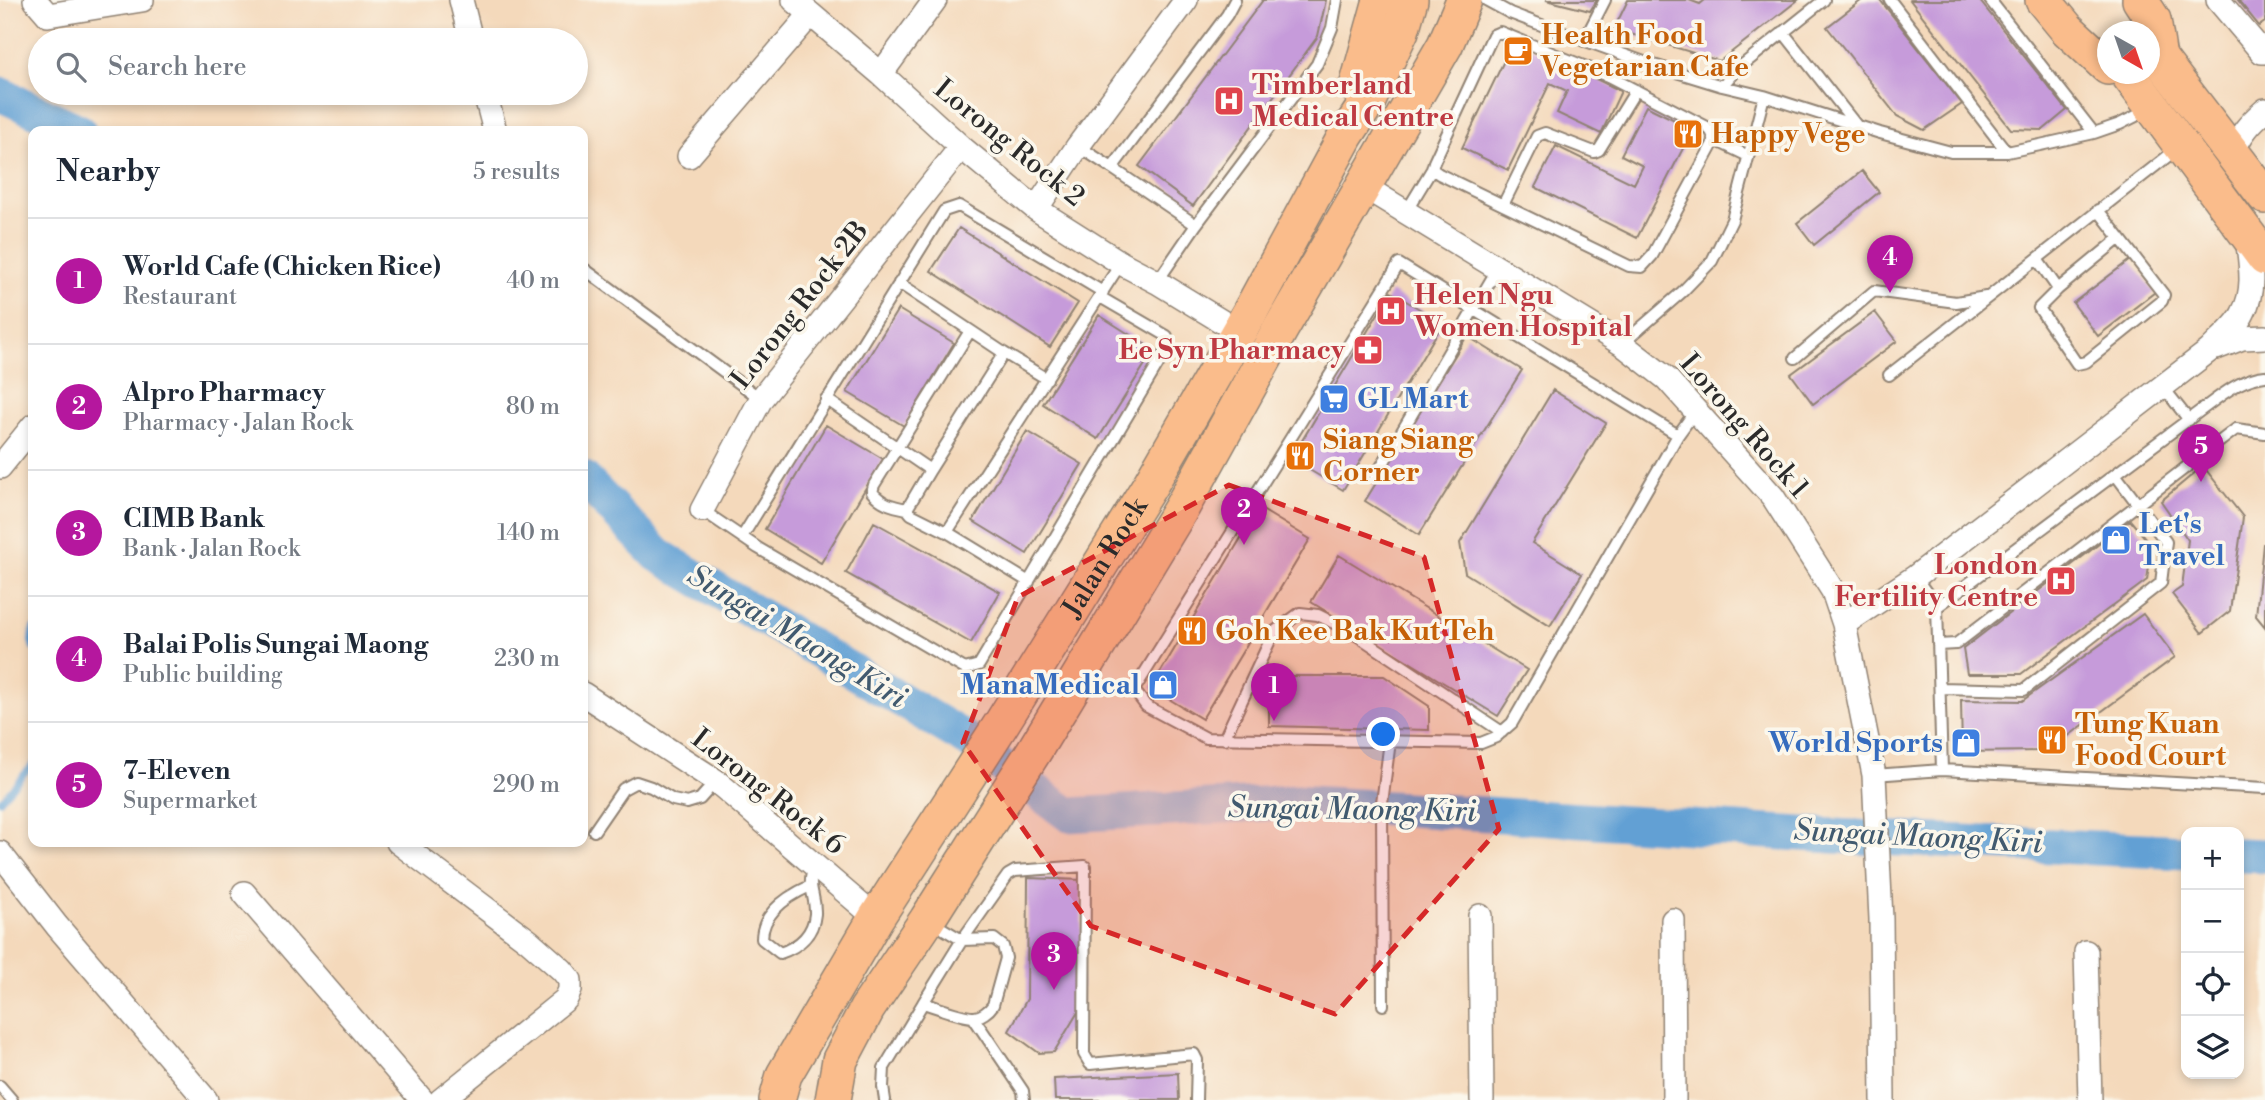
<!DOCTYPE html>
<meta charset="utf-8">
<style>
:root{--surface:#fff;--page:#f2f2f3;--text:#1f2937;--muted:#747a83;--line:#e0e1e3;--accent:#b5179e}
body{margin:0;font-family:"Libre Bodoni",serif;background:var(--page);color:var(--text)}
.controls{position:absolute;right:21px;bottom:21px;display:grid;overflow:hidden;border-radius:14px;box-shadow:0 4px 10px #0003}
.controls button{width:63px;height:63px;display:grid;place-items:center;padding:0;border:0;border-bottom:2px solid var(--line);background:var(--surface);color:var(--text);font:35px sans-serif}
.compass{position:absolute;left:2097px;top:21px;width:63px;height:63px;border-radius:50%;background:var(--surface);box-shadow:0 4px 10px #0003;rotate:140deg}
.you{position:absolute;left:1384px;top:735px;width:24px;height:24px;margin:-18px;border:5px solid #fff;border-radius:50%;background:#1a73e8;box-shadow:0 0 0 10px #1a73e833}
.badge{display:grid;place-items:center;width:46px;height:46px;border-radius:50%;background:var(--accent);color:#fff;font-size:23px;font-weight:700}
.pin{position:absolute;translate:-50% -58px;filter:drop-shadow(0 2px 4px #0008)}
.pin::after{content:'';position:absolute;top:37px;width:24px;height:21px;background:inherit;clip-path:polygon(0 0,100% 0,50% 100%)}
.list{margin:0;padding:0;list-style:none}
h2{display:flex;justify-content:space-between;align-items:center;height:91px;margin:0;padding:0 28px;font-size:30px}
h2 small{font-size:23px;font-weight:400;color:var(--muted)}
.list li{display:grid;grid-template-columns:46px 1fr auto;gap:21px;align-items:center;box-sizing:border-box;height:126px;padding:0 28px;border-top:2px solid var(--line)}
.list b{display:block;font-size:26px;white-space:nowrap}
.list p{margin:0;font-size:23px;white-space:nowrap;color:var(--muted)}
.list em{font-size:23px;font-style:normal;color:var(--muted)}
.icon{flex:none;width:38px;height:38px;fill:none;stroke:currentColor;stroke-width:2;stroke-linecap:round;stroke-linejoin:round}
.map{position:relative;flex:none;width:2265px;height:1100px;overflow:hidden}
.search{position:absolute;background:var(--surface);box-shadow:0 4px 10px #0003;left:28px;top:28px;width:560px;height:77px;display:flex;align-items:center;gap:18px;box-sizing:border-box;padding:0 24px;border-radius:38px;color:var(--muted);font-size:26px}
.panel{position:absolute;background:var(--surface);box-shadow:0 4px 10px #0003;left:28px;top:126px;width:560px;height:721px;border-radius:14px}
.map>svg:first-child{display:block}
</style>
<div class="map">
<svg width="2265" height="1100" viewBox="0 0 2265 1100">
<rect width="100%" height="100%" fill="#fbf7ec"/>
<filter id="ink" filterUnits="userSpaceOnUse"><feTurbulence type="fractalNoise" baseFrequency=".0143" numOctaves="2"/><feDisplacementMap in="SourceGraphic" scale="14" xChannelSelector="R" yChannelSelector="G"/><feConvolveMatrix kernelMatrix="1 2 1 2 8 2 1 2 1" color-interpolation-filters="sRGB"/></filter>
<filter id="wash" filterUnits="userSpaceOnUse"><feTurbulence type="fractalNoise" baseFrequency=".00686" numOctaves="4" result="noise"/><feDisplacementMap in="SourceGraphic" scale="28" xChannelSelector="R" yChannelSelector="G"/><feGaussianBlur stdDeviation="1.57" result="paint"/><feColorMatrix in="noise" values="0 0 0 0 0 0 0 0 0 0 0 0 0 0 0 0 0 1.4 0 .05"/><feComposite in="paint" operator="in"/></filter>
<g filter="url(#wash)">
<rect width="100%" height="100%" fill="#f4d9bb"/>
<g fill="none" stroke-linecap="round" stroke-linejoin="round">
<path stroke="#62a0d4" stroke-width="6" d="M33 628 31 641 33 648
M0 801 33 764"/>
<path stroke="#62a0d4" stroke-width="35" d="M0 94 79 131
M583 478 658 555 963 737 1069 815 1296 802 1833 836 2186 852
M2239 855 2265 856"/>
</g>
<g id="blocks">
<path fill="#c69bda" d="M1263 0H1326L1318 36 1193 206 1139 166Z
M1546 0H1597L1590 11Z
M1628 0H1689L1700 4 1705 0H1798L1720 61 1614 29Z
M1862 0H1880L1962 104 1924 130 1897 116 1827 27Z
M1910 0H1979L2067 110 2043 130 2011 129Z
M2238 0H2265V22L2259 26Z
M1514 40 1621 91 1601 134 1557 113 1567 91 1550 83 1508 170 1462 148Z
M1646 106 1693 129 1637 238 1535 187 1556 146 1634 184 1643 166 1621 155Z
M1862 171 1879 192 1814 245 1797 223Z
M959 228 1078 303 1050 347 931 271Z
M2130 260 2155 292 2098 336 2073 303Z
M1391 292 1443 323 1343 490 1291 459Z
M898 309 954 343 904 426 847 392Z
M1875 312 1897 341 1813 404 1791 374Z
M1099 315 1154 350 1098 439 1043 404Z
M1467 336 1522 370 1419 535 1365 501Z
M1553 390 1606 423 1532 543 1582 574 1550 626 1465 573 1460 543Z
M826 425 883 459 821 563 765 529Z
M1027 431 1082 464 1027 554 973 521Z
M2203 466 2243 517 2230 611 2202 633 2172 594 2182 587 2188 540 2161 501Z
M1259 508 1310 539 1202 719 1151 688Z
M2130 520 2152 546 2147 580 2021 674H1967L1963 649Z
M874 522 1000 592 971 643 846 573Z
M2263 544H2265V627L2256 616Z
M1339 555 1527 670 1498 716 1311 602Z
M2143 614 2175 657 2048 751 1962 752 1961 700 2022 701Z
M1269 676H1384L1429 706V730L1269 726Z
M1028 878 1082 880 1081 1007 1054 1052 1039 1053 1009 1031 1027 999Z
M1178 1073 1179 1100H1055L1054 1079Z"/>
</g>
</g>
<g filter="url(#ink)">
<use href="#blocks" fill-opacity="0" stroke="#908273" stroke-width="2"/>
<g fill="none" stroke-linecap="round" stroke-linejoin="round">
<g stroke="#908273" stroke-width="14">
<path id="service" d="M1486 0 1510 13 1544 26 1647 63 1722 86 1764 96 1880 133 1951 152H2007L2040 145 2094 133 2120 124 2148 110
M1890 0 2007 152
M1990 0 2094 133
M1783 32 1857 126
M1584 41 1605 0
M1722 86 1735 71 1824 0
M1078 146 1112 168 1227 15 1235 0
M1112 168 1196 225
M1432 169 1439 174 1629 266 1642 267 1652 256 1715 140
M1503 205 1537 136 1545 133 1594 152 1599 150 1636 90
M2098 210 2164 295 2162 301 2086 362 2077 364 2039 308 2058 289 2120 238
M1406 212 1432 169 1434 162 1493 35 1500 32 1608 76 1705 126 1711 131 1715 140 1748 156
M2037 259 2058 289
M583 268 761 399
M1157 282 1196 225 1317 64 1332 28 1337 0
M899 283 1004 353 1047 379
M1622 344 1682 292 1712 261 1732 220 1764 96
M1795 358 1874 291 1956 302 1986 297
M1889 375 2177 149
M2163 387 2189 420
M826 399 930 470 907 509 911 514 947 532
M1678 435 1399 264 1134 690 1146 706 1206 738 1481 743 1496 737 1512 723 1678 435 1696 410
M930 470 1004 353
M1375 477 1498 268
M907 509C892 506 882 504 872 492L874 485 970 331
M702 510 758 548 965 669 979 665 1169 346 1167 336 1100 297
M742 537 944 211 959 206 1103 292
M1915 577 1937 607
M1029 582 947 532 1121 263
M1938 645 1956 644 2236 429 2265 433
M1940 688 2024 690 2161 583 2166 542 2115 474
M1224 739 1274 632 1300 613 1318 615 1352 632 1502 732
M1942 770 1937 607 2216 399C2231 388 2246 378 2265 376
M1874 775 1942 770 2265 788
M594 831 623 789 636 782 651 787 673 800 687 803 700 799 716 781
M810 886C788 896 762 912 762 939L780 953C798 947 813 935 815 914 816 894 806 888 814 866
M930 921 962 940 994 939 1003 946 1006 958 993 1005C989 1011 981 1017 974 1017 964 1018 934 1006 923 1003L962 940 1008 875 1015 871 1085 866 1084 1054 1090 1064 1194 1054 1197 1060 1196 1100
M1383 1005 1382 803 1390 741
M973 1017 1023 1091 1024 1100
M0 1086 12 1100
M885 1100 883 1087 884 1068 923 1003"/>
</g>
<g stroke="#908273" stroke-width="26">
<path id="minor" d="M35 0 48 15 142 0
M461 0 471 40
M794 0 881 74 961 147 1036 209 1121 263 1157 282 1239 332
M2218 0 2262 52H2265
M881 74 935 0
M485 93 495 131
M2233 154C2239 135 2250 123 2265 110
M689 156 810 15
M1363 186 1622 344 1667 379 1773 497 1833 591 1844 624 1874 775 1881 919 1883 1100
M1036 209 1078 146 1186 0
M2216 348 2242 338 2265 337
M0 467 33 426
M702 510 761 399 961 147
M1844 624 1915 577 2210 350C2220 339 2237 326 2243 313 2256 290 2250 262 2247 237
M583 694 716 781 876 918
M398 842 529 941 562 970 570 980V990L566 999 441 1100
M0 853 57 926 206 1100
M244 893 422 1100
M1480 916 1482 1100
M1673 920 1674 1100
M2086 952 2090 1100"/>
</g>
<g stroke="#908273" stroke-width="38">
<g id="primary">
<path d="M2043 0 2067 29 2108 67"/>
<path d="M2140 0 2153 20 2159 58"/>
<path d="M2150 46 2265 196"/>
<path d="M2128 74 2265 258"/>
<path d="M1357 87 1381 0"/>
<path id="s1" d="M777 1100 784 1075 876 918 1000 726 1150 485 1249 314 1346 135 1367 103 1401 31 1410 0"/>
<path d="M833 1100 840 1060 867 1009 927 920 1034 751 1182 507 1280 330 1445 45 1464 0"/>
</g>
</g>
<use href="#service" stroke="#fff" stroke-width="10"/>
<use href="#minor" stroke="#fff" stroke-width="23"/>
<use href="#primary" stroke="#fabc8b" stroke-width="35"/>
</g>
</g>
<path fill="#d62828" fill-opacity="0.2" stroke="#d62828" stroke-width="5" stroke-dasharray="14 9" stroke-linejoin="round" d="M1229 485 1424 557 1499 829 1335 1014 1091 926 963 743 1018 597Z"/>
<defs>
<g id="cafe-square" transform="scale(1.575)"><rect x="-9" y="-9" width="18" height="18" rx="4" fill="#e8710a" stroke="#fbf7ec"/><path d="M-5.5-4.5H6V0H3Q3 3.5 0 3.5H-2.5Q-5.5 3.5-5.5 0ZM3-3.2v2h1.7v-2ZM-6 4.5H4V6H-6Z" fill="#fff"/></g>
<g id="hospital-square" transform="scale(1.575)"><rect x="-9" y="-9" width="18" height="18" rx="4" fill="#e0444e" stroke="#fbf7ec"/><path d="M-5-5h3v3.5h4V-5h3V5h-3V1.5h-4V5h-3Z" fill="#fff"/></g>
<g id="restaurant-square" transform="scale(1.575)"><rect x="-9" y="-9" width="18" height="18" rx="4" fill="#e8710a" stroke="#fbf7ec"/><path d="M-5-6h1v4h1v-4h1v4h1v-4h1v5L-1.5 .5V6h-2V.5L-5-1ZM5-6V6H3V1.5H1.5Q1.5-4 5-6Z" fill="#fff"/></g>
<g id="pharmacy-square" transform="scale(1.575)"><rect x="-9" y="-9" width="18" height="18" rx="4" fill="#e0444e" stroke="#fbf7ec"/><path d="M-2-6h4v4h4v4h-4v4h-4v-4h-4v-4h4Z" fill="#fff"/></g>
<g id="supermarket-square" transform="scale(1.575)"><rect x="-9" y="-9" width="18" height="18" rx="4" fill="#3f7fe0" stroke="#fbf7ec"/><path d="M-6-5.5h2.5l.6 2H6L4.5 2H-2.5L-4.4-4H-6ZM-1.5 3.2a1.3 1.3 0 1 0 .1 0ZM3 3.2a1.3 1.3 0 1 0 .1 0Z" fill="#fff"/></g>
<g id="shop-square" transform="scale(1.575)"><rect x="-9" y="-9" width="18" height="18" rx="4" fill="#3f7fe0" stroke="#fbf7ec"/><path d="M-5-2.5h2.3a2.7 3.5 0 0 1 5.4 0H5L5.5 6h-11ZM-1.5-2.5h3a1.5 2.3 0 0 0-3 0Z" fill="#fff"/></g>
</defs>
<g fill-rule="evenodd">
<use href="#cafe-square" x="1518" y="51"/>
<use href="#hospital-square" x="1229" y="101"/>
<use href="#restaurant-square" x="1688" y="134"/>
<use href="#hospital-square" x="1391" y="311"/>
<use href="#pharmacy-square" x="1368" y="350"/>
<use href="#supermarket-square" x="1334" y="399"/>
<use href="#restaurant-square" x="1300" y="456"/>
<use href="#shop-square" x="2116" y="540"/>
<use href="#hospital-square" x="2061" y="581"/>
<use href="#restaurant-square" x="1192" y="631"/>
<use href="#shop-square" x="1163" y="685"/>
<use href="#restaurant-square" x="2052" y="740"/>
<use href="#shop-square" x="1966" y="743"/>
</g>
<g text-anchor="middle" dominant-baseline="central" stroke-width="7" stroke-linejoin="round" paint-order="stroke">
<g font-size="28" font-weight="bold" fill="#c56008" stroke="#fbf7ec" text-anchor="start">
<text x="1541" y="35">Health Food<tspan x="1541" dy="32">Vegetarian Cafe</tspan></text>
<text x="1711" y="134">Happy Vege</text>
<text x="1323" y="440">Siang Siang<tspan x="1323" dy="32">Corner</tspan></text>
<text x="1215" y="631">Goh Kee Bak Kut Teh</text>
<text x="2075" y="724">Tung Kuan<tspan x="2075" dy="32">Food Court</tspan></text>
</g>
<g font-size="28" font-weight="bold" fill="#be3a42" stroke="#fbf7ec" text-anchor="start">
<text x="1252" y="85">Timberland<tspan x="1252" dy="32">Medical Centre</tspan></text>
<text x="1414" y="295">Helen Ngu<tspan x="1414" dy="32">Women Hospital</tspan></text>
<text x="1345" y="350" text-anchor="end">Ee Syn Pharmacy</text>
<text x="2038" y="565" text-anchor="end">London<tspan x="2038" dy="32">Fertility Centre</tspan></text>
</g>
<g font-size="28" fill="#2b2b2b" stroke="#fbf7ec">
<text transform="translate(1009 143) rotate(39)">Lorong Rock 2</text>
<text transform="translate(800 305) rotate(-52)">Lorong Rock 2B</text>
<text transform="translate(1744 426) rotate(49)">Lorong Rock 1</text>
<text stroke="none"><textPath href="#s1" startOffset="635">Jalan Rock</textPath></text>
<text transform="translate(768 792) rotate(38)">Lorong Rock 6</text>
</g>
<g font-size="28" font-weight="bold" fill="#366cbe" stroke="#fbf7ec" text-anchor="start">
<text x="1357" y="399">GL Mart</text>
<text x="2139" y="524">Let's<tspan x="2139" dy="32">Travel</tspan></text>
<text x="1140" y="685" text-anchor="end">ManaMedical</text>
<text x="1943" y="743" text-anchor="end">World Sports</text>
</g>
<g font-size="30" font-style="italic" fill="#415a6f" stroke="#fbf7ec">
<text transform="translate(797 637) rotate(31)">Sungai Maong Kiri</text>
<text transform="translate(1352 810) rotate(1)">Sungai Maong Kiri</text>
<text transform="translate(1918 837) rotate(3)">Sungai Maong Kiri</text>
</g>
</g>
</svg>
<div class="controls">
<button>+</button>
<button>−</button>
<button><svg class="icon" aria-label="locate" viewBox="0 0 24 24"><circle cx="12" cy="12" r="6"/><path d="M12 2v4M12 18v4M2 12h4M18 12h4"/></svg></button>
<button><svg class="icon" aria-label="layers" viewBox="0 0 24 24"><path d="M12 4l9 5-9 5-9-5zM3 14l9 5 9-5"/></svg></button>
</div>
<svg class="compass" viewBox="-18 -18 36 36"><path d="M0-13l5 13h-10z" fill="#e53935"/><path d="M0 13l5-13h-10z" fill="#747a83"/></svg>
<div class="you"></div>
<div class="pin badge" style="left:1274px;top:721px">1</div>
<div class="pin badge" style="left:1244px;top:545px">2</div>
<div class="pin badge" style="left:1054px;top:990px">3</div>
<div class="pin badge" style="left:1890px;top:293px">4</div>
<div class="pin badge" style="left:2201px;top:482px">5</div>
<div class="search"><svg class="icon" aria-label="search" viewBox="0 0 24 24"><circle cx="10" cy="10" r="6"/><path d="M15 15l6 6"/></svg>Search here</div>
<section class="panel">
<h2>Nearby<small>5 results</small></h2>
<ul class="list">
<li><span class="badge">1</span><div><b>World Cafe (Chicken Rice)</b><p>Restaurant</p></div><em>40 m</em></li>
<li><span class="badge">2</span><div><b>Alpro Pharmacy</b><p>Pharmacy · Jalan Rock</p></div><em>80 m</em></li>
<li><span class="badge">3</span><div><b>CIMB Bank</b><p>Bank · Jalan Rock</p></div><em>140 m</em></li>
<li><span class="badge">4</span><div><b>Balai Polis Sungai Maong</b><p>Public building</p></div><em>230 m</em></li>
<li><span class="badge">5</span><div><b>7-Eleven</b><p>Supermarket</p></div><em>290 m</em></li>
</ul>
</section>
</div>
